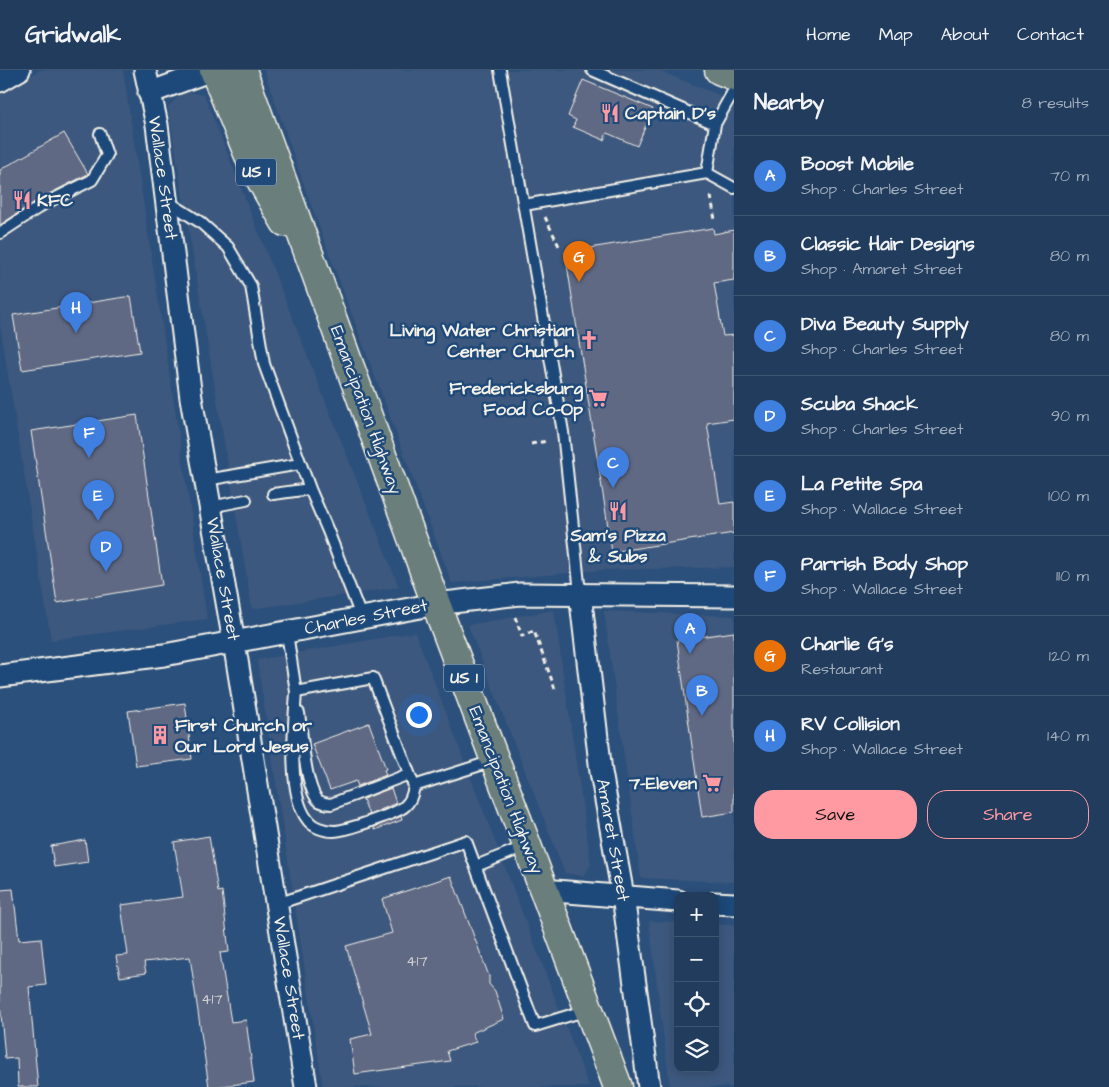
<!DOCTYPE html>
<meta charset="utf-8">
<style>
:root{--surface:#213c5d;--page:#294363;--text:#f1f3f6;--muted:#a2adbc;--line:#3e5672;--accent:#ff9aa2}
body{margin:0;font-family:"Architects Daughter",sans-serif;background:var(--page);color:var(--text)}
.controls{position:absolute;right:15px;bottom:15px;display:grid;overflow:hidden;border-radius:10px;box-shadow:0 2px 12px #0003}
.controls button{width:45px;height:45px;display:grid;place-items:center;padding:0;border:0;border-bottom:1px solid var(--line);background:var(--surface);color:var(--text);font:25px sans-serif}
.you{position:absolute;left:418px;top:644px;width:18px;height:18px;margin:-12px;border:4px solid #fff;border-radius:50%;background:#1a73e8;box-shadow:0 0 0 8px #1a73e833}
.badge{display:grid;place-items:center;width:32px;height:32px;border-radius:50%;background:var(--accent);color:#fff;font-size:16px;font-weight:700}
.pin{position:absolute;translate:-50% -41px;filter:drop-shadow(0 1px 2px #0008)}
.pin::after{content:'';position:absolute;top:26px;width:18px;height:15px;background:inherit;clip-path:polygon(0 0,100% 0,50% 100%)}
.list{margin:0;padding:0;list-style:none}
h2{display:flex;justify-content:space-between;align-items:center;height:65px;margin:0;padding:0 20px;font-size:21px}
h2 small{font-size:16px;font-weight:400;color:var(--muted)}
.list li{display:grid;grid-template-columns:32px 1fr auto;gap:15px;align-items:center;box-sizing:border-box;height:80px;padding:0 20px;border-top:1px solid var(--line)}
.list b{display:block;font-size:19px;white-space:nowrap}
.list p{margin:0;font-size:16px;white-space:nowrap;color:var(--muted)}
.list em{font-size:16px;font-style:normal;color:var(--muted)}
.actions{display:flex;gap:10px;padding:15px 20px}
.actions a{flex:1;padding:11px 0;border:1px solid var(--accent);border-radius:20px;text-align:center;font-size:18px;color:var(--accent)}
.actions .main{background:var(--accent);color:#111}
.icon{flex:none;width:28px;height:28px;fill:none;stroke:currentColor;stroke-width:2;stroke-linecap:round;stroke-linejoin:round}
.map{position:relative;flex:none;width:734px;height:1017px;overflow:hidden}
header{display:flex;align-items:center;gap:30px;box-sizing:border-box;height:70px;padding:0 25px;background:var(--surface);border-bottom:1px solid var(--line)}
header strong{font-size:24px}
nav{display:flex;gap:28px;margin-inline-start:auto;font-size:18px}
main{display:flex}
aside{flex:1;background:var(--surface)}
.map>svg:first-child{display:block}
</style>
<header>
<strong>Gridwalk</strong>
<nav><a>Home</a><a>Map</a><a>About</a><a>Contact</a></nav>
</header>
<main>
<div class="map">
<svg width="734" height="1017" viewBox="0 0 734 1017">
<rect width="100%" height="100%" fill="#2c507c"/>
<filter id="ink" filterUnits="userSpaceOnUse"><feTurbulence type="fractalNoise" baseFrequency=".02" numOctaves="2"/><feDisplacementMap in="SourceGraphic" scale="10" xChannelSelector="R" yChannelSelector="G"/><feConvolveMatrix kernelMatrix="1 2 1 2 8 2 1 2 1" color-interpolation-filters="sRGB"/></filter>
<g filter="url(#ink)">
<path fill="#3c587e" d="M40 0H123L207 549 51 570 0 255V25Z
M264 0H657L734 31V497L604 500 452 513 310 132Z
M184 21 204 25 399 517 252 539 168 37Z
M554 540 591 795 583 806 565 803 468 555Z
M604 541 734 546V812L641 808Z
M415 562 589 1017H323L257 590Z
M649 851 678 852V998H715V854L734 855V1017H670Z"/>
<path fill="#616984" stroke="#f4f1e8" d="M583 10 653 39 637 76 607 63 604 70 573 57 576 50 568 46Z
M64 63 88 104 41 128 0 155V100Z
M713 158 714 164 734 160V210L714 213 723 266 734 265V349L707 353 720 434 734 432V463L612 482 565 182Z
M131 226 140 282 22 300 13 245Z
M137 345 162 515 57 533 31 361Z
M734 562V742L702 747 677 570Z
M185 633 192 689 136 696 128 641Z
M369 653 386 699 384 700 386 705 358 716 356 711 330 720 312 674Z
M391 718 396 733 369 745 363 729Z
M401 746 402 750 375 760 374 757Z
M209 766 218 822 222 821 229 882 220 883 231 952 246 950 254 1012 214 1017H209L190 887 144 892 146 903 120 907 116 886 128 885 121 835 183 827 174 772Z
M85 770 88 792 54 797 51 776Z
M451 806 489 906V914L495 921 504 949 472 963 476 972 447 981 450 991 355 1004 350 969 372 964 346 876 392 863 382 829Z
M13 819 19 870 41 868 46 915 29 917 38 1017H18L17 988 5 989 0 933V820Z"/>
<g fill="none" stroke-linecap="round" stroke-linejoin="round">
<g stroke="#f4f1e8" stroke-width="14">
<path id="service" d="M500 0 563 362 580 523
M592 0 715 54
M707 103 715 54 734 20
M167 131 200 152 228 177 251 216 264 294 310 419
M524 135 707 103 734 118
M0 163 44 134 92 110 107 85 100 64
M206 410 300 394
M273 424 310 419 328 461 362 549
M210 437 246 430
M287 563 296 622 373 608 414 716 493 691
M296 622C294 654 287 723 307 749 312 757 324 761 334 761 345 761 398 743 405 736 411 731 413 723 414 716
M299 643C302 662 305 719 319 731 323 733 327 734 331 734L409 704
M476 796 526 776
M277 834 466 771 535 956 587 940"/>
</g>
<g stroke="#f4f1e8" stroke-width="25">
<path id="minor" d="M145 0 157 55 191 328 234 572 306 1017
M0 11 19 0
M149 23 212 0
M580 523 601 702 623 826 649 1017
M0 606 164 585 436 534 520 524 734 526
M543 820 678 831
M715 833 734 834"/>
</g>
<g stroke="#f4f1e8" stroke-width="31">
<path id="primary" d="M214 0 254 98 285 152
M242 0 436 534 618 1017
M719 0 734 6"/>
</g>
<path stroke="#f4f1e8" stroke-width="3" stroke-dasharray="5 4" stroke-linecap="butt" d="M711 126 715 150
M545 147 559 176
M531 374 547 371
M515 547 522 566 534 561 555 619"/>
<use href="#service" stroke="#1f4a7a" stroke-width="10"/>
<use href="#minor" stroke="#1f4a7a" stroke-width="21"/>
<use href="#primary" stroke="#6b7f7c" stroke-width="28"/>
</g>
</g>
<defs>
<g id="restaurant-bare" transform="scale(1.5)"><path d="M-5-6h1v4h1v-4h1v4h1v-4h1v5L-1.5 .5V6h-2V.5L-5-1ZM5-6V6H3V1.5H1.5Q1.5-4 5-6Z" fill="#ff9aa2" stroke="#1f4a7a" stroke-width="2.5" paint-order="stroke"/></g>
<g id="church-bare" transform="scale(1.5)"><path d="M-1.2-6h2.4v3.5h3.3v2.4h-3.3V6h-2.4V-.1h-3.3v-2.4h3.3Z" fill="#ff9aa2" stroke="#1f4a7a" stroke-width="2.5" paint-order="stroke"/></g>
<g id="supermarket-bare" transform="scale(1.5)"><path d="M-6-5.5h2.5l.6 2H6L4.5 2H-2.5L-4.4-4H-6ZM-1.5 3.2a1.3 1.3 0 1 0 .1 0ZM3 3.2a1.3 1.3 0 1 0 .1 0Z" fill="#ff9aa2" stroke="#1f4a7a" stroke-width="2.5" paint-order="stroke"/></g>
<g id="building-bare" transform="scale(1.5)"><path d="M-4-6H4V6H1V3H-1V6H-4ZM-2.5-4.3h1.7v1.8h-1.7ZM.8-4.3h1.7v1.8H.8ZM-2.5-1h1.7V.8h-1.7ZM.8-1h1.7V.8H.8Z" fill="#ff9aa2" stroke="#1f4a7a" stroke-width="2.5" paint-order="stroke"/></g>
</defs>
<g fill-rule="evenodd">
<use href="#restaurant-bare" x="610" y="43"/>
<use href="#restaurant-bare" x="22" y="130"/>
<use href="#church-bare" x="589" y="270"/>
<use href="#supermarket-bare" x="598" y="328"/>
<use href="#restaurant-bare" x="618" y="441"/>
<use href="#building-bare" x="160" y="665"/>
<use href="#supermarket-bare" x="712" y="713"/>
</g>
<g text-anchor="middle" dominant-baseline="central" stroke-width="5" stroke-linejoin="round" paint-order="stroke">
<g font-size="15" fill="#cfcfcf">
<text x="417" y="891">417</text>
<text x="212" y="929">417</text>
</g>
<g fill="#1f4a7a" stroke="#b4bfc7" stroke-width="1">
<rect x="236" y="88.5" width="40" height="27" rx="4"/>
<rect x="444" y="594.5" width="40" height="27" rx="4"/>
</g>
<g font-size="16" font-weight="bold" fill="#f4f1e8">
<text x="256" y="102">US 1</text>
<text x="464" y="608">US 1</text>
</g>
<g font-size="18" font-weight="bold" fill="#f4f1e8" stroke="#1f4a7a" text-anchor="start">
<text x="625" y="43">Captain D's</text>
<text x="37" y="130">KFC</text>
<text x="574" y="260" text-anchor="end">Living Water Christian<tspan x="574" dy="21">Center Church</tspan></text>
<text x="583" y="318" text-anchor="end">Fredericksburg<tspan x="583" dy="21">Food Co-Op</tspan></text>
<text x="618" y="465" text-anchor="middle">Sam's Pizza<tspan x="618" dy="21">&amp; Subs</tspan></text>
<text x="175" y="655">First Church or<tspan x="175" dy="21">Our Lord Jesus</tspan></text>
<text x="697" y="713" text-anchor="end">7-Eleven</text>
</g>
<g font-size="18" fill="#f4f1e8" stroke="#1f4a7a">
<text transform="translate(163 108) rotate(82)">Wallace Street</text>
<text transform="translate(366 340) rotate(70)">Emancipation Highway</text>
<text transform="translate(223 509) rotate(80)">Wallace Street</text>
<text transform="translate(366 547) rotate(-11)">Charles Street</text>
<text transform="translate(506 720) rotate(69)">Emancipation Highway</text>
<text transform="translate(613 770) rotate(80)">Amaret Street</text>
<text transform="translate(289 908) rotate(81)">Wallace Street</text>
</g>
</g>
</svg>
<div class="controls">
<button>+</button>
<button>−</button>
<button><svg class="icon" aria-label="locate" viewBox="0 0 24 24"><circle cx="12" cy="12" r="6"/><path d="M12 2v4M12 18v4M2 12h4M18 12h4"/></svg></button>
<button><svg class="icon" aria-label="layers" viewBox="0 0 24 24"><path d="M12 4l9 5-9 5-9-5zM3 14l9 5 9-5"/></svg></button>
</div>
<div class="you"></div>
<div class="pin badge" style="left:690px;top:584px;background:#3f7fe0">A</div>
<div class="pin badge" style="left:702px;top:646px;background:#3f7fe0">B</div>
<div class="pin badge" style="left:613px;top:418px;background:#3f7fe0">C</div>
<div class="pin badge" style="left:106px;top:502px;background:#3f7fe0">D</div>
<div class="pin badge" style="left:98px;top:451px;background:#3f7fe0">E</div>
<div class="pin badge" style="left:89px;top:388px;background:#3f7fe0">F</div>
<div class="pin badge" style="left:579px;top:212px;background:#e8710a">G</div>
<div class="pin badge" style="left:76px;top:263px;background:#3f7fe0">H</div>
</div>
<aside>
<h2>Nearby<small>8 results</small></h2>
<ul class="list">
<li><span class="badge" style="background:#3f7fe0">A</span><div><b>Boost Mobile</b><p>Shop · Charles Street</p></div><em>70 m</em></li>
<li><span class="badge" style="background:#3f7fe0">B</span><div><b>Classic Hair Designs</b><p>Shop · Amaret Street</p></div><em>80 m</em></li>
<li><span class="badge" style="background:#3f7fe0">C</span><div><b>Diva Beauty Supply</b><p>Shop · Charles Street</p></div><em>80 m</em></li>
<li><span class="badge" style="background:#3f7fe0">D</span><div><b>Scuba Shack</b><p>Shop · Charles Street</p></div><em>90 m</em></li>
<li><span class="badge" style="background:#3f7fe0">E</span><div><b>La Petite Spa</b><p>Shop · Wallace Street</p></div><em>100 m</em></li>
<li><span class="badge" style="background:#3f7fe0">F</span><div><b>Parrish Body Shop</b><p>Shop · Wallace Street</p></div><em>110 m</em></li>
<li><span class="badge" style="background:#e8710a">G</span><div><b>Charlie G's</b><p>Restaurant</p></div><em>120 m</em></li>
<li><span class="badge" style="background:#3f7fe0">H</span><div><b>RV Collision</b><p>Shop · Wallace Street</p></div><em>140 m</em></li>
</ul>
<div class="actions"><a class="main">Save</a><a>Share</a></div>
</aside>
</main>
